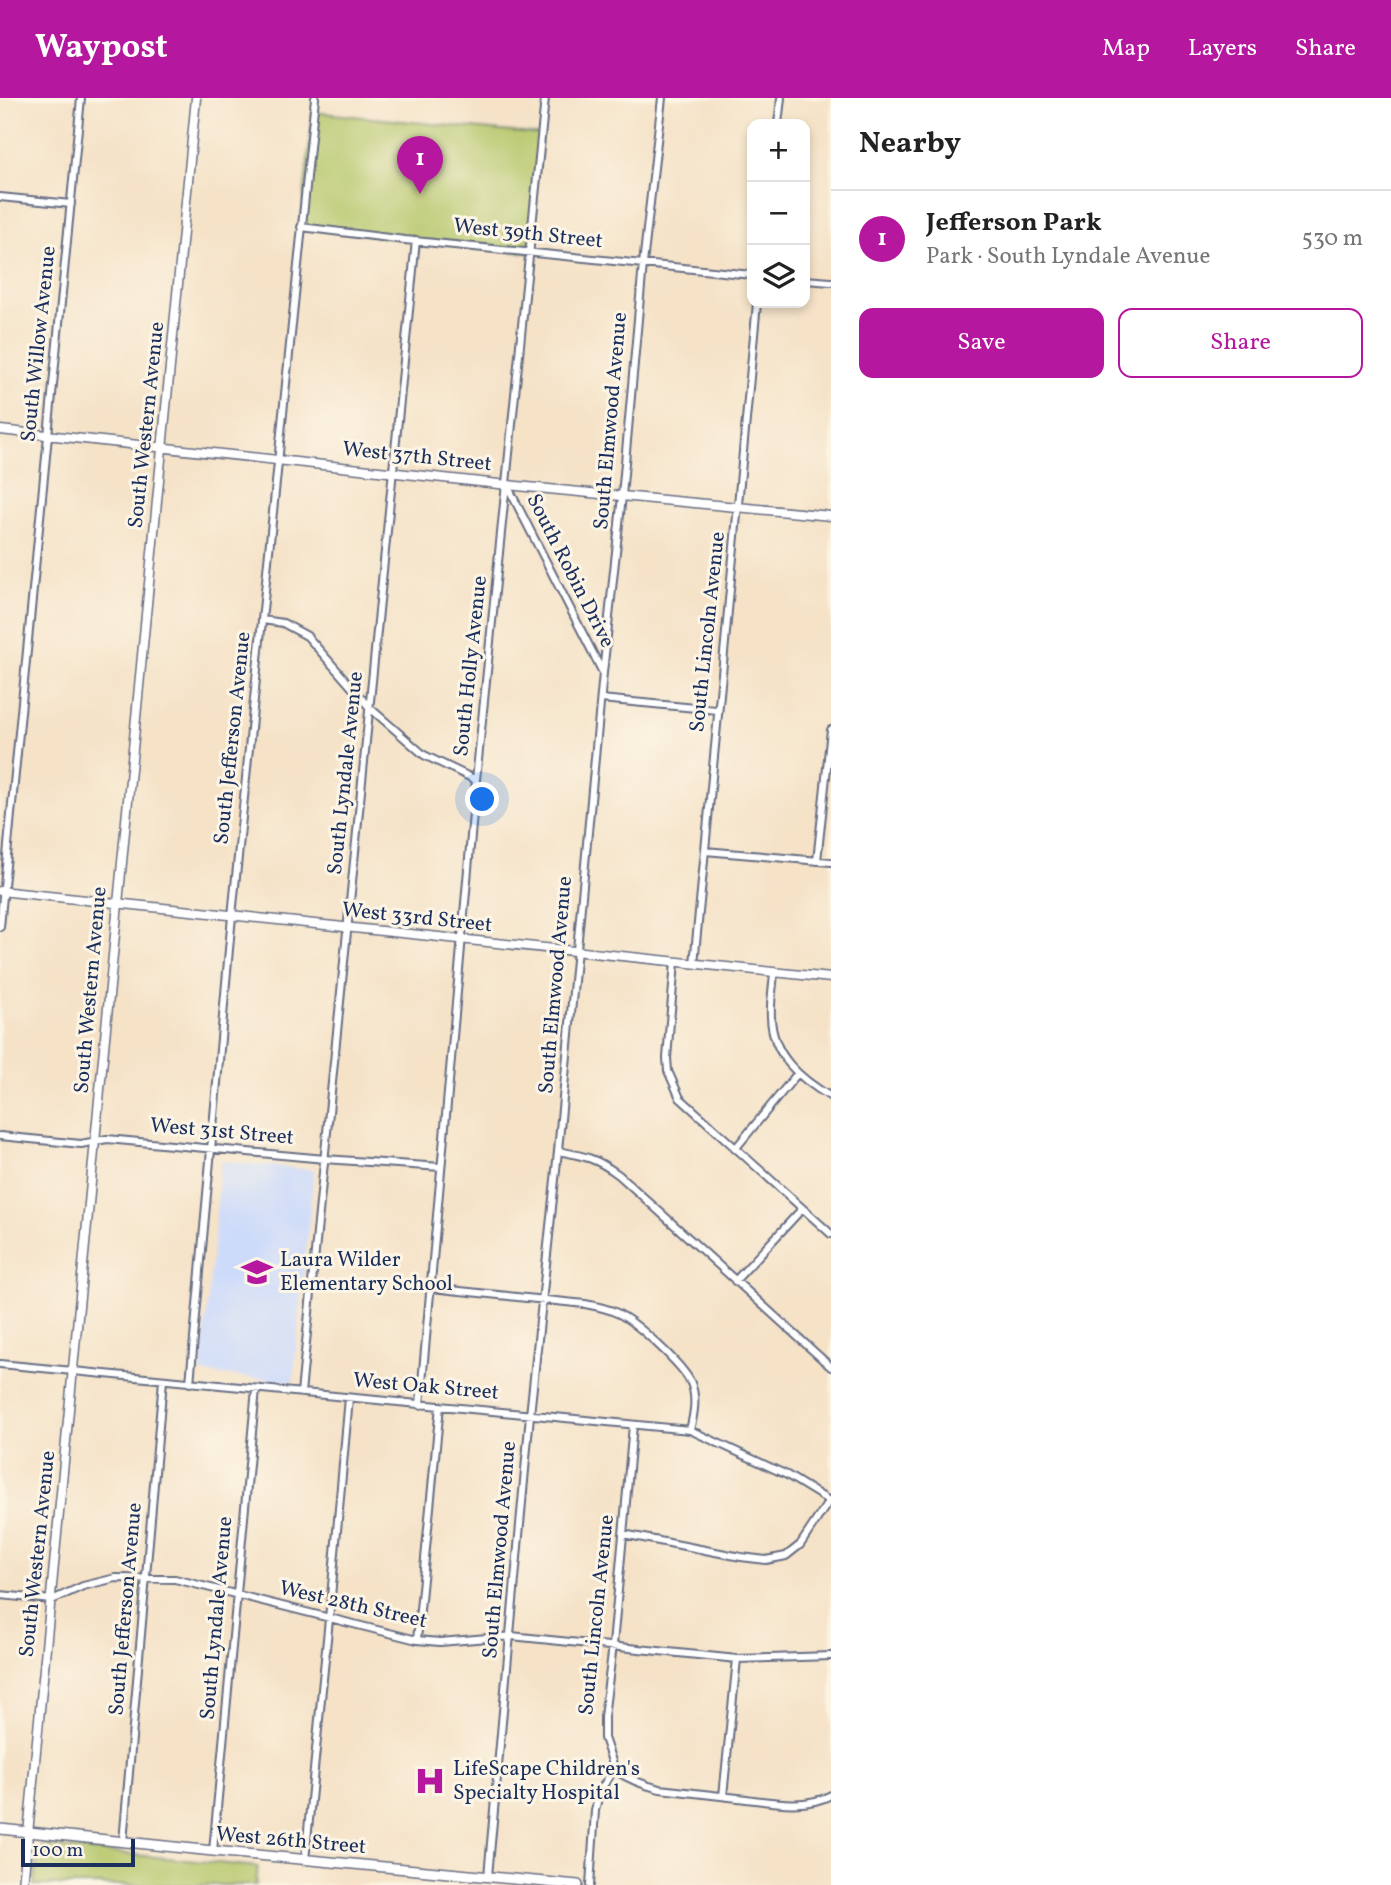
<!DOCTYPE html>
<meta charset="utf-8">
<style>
:root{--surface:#fff;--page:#f2f2f2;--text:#222;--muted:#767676;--line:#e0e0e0;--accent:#b5179e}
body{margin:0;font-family:Vollkorn,serif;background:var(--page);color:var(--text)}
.controls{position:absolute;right:21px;top:21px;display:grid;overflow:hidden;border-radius:14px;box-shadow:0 4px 10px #0003}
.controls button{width:63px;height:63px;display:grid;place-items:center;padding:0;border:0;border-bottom:2px solid var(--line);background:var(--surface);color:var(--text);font:35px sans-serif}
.scale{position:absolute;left:21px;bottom:18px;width:114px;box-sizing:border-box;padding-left:7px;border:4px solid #1b2f5e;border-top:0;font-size:19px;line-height:24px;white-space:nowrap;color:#1b2f5e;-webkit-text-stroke:5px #fcf5e5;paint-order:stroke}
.you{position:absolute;left:483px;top:702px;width:24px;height:24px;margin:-18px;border:5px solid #fff;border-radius:50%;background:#1a73e8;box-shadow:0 0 0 10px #1a73e833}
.badge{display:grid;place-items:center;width:46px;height:46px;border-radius:50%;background:var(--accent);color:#fff;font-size:23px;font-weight:700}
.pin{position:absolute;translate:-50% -58px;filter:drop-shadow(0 2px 4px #0008)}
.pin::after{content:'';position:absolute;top:37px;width:24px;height:21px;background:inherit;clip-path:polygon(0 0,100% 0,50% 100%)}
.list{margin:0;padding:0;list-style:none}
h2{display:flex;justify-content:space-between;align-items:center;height:91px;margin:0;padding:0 28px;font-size:30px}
h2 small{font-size:23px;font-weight:400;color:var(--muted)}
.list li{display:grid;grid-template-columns:46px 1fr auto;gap:21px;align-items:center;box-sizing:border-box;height:98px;padding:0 28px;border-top:2px solid var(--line)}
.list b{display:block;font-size:26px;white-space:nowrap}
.list p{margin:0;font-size:23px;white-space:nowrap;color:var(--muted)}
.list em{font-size:23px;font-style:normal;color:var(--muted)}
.actions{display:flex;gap:14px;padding:21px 28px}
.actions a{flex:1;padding:16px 0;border:2px solid var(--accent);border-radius:14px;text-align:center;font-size:24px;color:var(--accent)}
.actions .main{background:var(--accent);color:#fff}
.icon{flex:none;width:38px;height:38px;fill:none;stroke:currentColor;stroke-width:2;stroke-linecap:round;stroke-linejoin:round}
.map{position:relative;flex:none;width:831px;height:1787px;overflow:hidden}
header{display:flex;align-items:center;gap:42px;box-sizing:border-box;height:98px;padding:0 35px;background:var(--accent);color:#fff}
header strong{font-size:33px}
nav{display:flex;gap:38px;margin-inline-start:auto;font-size:24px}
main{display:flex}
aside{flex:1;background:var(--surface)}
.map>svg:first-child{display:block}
</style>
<header>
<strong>Waypost</strong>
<nav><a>Map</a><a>Layers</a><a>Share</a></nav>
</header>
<main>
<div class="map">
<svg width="831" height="1787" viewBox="0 0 831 1787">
<rect width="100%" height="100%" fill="#fcf5e5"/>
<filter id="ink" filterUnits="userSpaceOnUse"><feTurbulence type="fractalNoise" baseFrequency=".0143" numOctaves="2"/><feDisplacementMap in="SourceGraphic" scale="14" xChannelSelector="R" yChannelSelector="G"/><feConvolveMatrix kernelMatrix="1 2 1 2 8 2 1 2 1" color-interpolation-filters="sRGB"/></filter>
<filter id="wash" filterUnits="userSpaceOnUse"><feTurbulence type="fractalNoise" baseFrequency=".00686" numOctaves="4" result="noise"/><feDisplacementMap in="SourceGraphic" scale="28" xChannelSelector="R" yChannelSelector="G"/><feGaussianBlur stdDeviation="1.57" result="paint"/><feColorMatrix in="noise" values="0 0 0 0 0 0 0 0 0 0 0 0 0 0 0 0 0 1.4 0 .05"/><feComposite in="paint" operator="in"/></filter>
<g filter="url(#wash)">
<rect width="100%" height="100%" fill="#f5e2c7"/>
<path fill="#cddbfa" d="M221 1063 314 1072 293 1284 201 1275Z"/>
<path fill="#b5c669" stroke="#687a64" stroke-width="2" d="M313 14 541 37 529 155 301 129Z
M42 1748 258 1769 256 1787H34L38 1752Z"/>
</g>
<g filter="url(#ink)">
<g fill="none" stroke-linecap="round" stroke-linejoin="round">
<g stroke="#676e83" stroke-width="10">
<path id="minor" d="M778 26 781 0
M0 99 71 106
M301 129 405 142 752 177
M805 182 831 184
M507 387 602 573
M263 522 283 525 307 538 370 610 424 657 476 682
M601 601 717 612
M705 753 831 764
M817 763 831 632
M0 829 81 0
M675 864 667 960 668 973 680 1000 831 1136
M694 866C715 646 737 425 757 205
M774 875C773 889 770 904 771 919 772 957 800 981 831 999
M0 1038 81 1046 107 1041 325 1061 441 1069
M735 1051 797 976
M558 1053C585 1058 596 1060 619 1077L831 1269
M735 1183 802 1111
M431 1190 585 1206C596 1208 607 1210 617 1215 635 1223 683 1267 691 1285 697 1300 694 1316 690 1332
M0 1266 690 1332 787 1377 831 1404
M190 1285 232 818 315 0
M301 1295 416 142
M420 1307 476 682 545 0
M623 1436 741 1459 766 1462 786 1458 800 1447 829 1403
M0 1497 52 1502 83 1488 116 1480 175 1481 417 1542 440 1544 511 1538 737 1561 831 1558
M417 1542 440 1308
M615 1672 604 1640V1619L613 1547 633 1327
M615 1672C630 1682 643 1687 660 1691 686 1694 712 1697 738 1700 766 1703 805 1712 831 1697
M723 1698 737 1561
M123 1744 163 1282
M213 1753 256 1291
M305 1762 329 1521 349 1300
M488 1778 530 1317 558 1053 603 575 622 398 643 166 662 0
M590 1787 595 1713 599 1695 608 1680 615 1672"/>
</g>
<g stroke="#676e83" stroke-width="11">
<path id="tertiary" d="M0 332 517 388 831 418
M0 793 831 880
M23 1787 196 0"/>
</g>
<g stroke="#676e83" stroke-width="12">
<path id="secondary" d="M0 1731 213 1753 578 1787"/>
</g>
<use href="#minor" stroke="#fff" stroke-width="6"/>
<use href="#tertiary" stroke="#fff" stroke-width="8"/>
<use href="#secondary" stroke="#fff" stroke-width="9"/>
</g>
</g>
<defs>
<g id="school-bare" transform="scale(2.415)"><path d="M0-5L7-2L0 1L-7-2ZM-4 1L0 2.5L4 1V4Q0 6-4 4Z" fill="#b5179e" stroke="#fcf5e5" stroke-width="2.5" paint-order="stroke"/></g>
<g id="hospital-bare" transform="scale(2.415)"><path d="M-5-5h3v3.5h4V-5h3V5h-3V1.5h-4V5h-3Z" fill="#b5179e" stroke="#fcf5e5" stroke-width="2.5" paint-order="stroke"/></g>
</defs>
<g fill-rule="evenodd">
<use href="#school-bare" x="257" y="1174"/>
<use href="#hospital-bare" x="430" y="1683"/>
</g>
<g text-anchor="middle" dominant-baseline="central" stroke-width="6" stroke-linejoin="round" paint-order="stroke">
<g font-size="21" fill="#1b2f5e" stroke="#fcf5e5">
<text transform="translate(528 136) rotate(6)">West 39th Street</text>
<text transform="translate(39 246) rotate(-84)">South Willow Avenue</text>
<text transform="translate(611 323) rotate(-85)">South Elmwood Avenue</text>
<text transform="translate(147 327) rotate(-84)">South Western Avenue</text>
<text transform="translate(417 359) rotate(6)">West 37th Street</text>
<text transform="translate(570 473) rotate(63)">South Robin Drive</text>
<text transform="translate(708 534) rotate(-84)">South Lincoln Avenue</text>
<text transform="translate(471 568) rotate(-84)">South Holly Avenue</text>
<text transform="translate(233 640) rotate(-84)">South Jefferson Avenue</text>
<text transform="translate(346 675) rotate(-84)">South Lyndale Avenue</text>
<text transform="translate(417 820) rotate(6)">West 33rd Street</text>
<text transform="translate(556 887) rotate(-85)">South Elmwood Avenue</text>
<text transform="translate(91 892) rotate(-85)">South Western Avenue</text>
<text transform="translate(222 1034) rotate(5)">West 31st Street</text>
<text transform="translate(426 1289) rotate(5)">West Oak Street</text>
<text transform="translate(500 1452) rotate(-85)">South Elmwood Avenue</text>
<text transform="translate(38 1456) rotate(-84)">South Western Avenue</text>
<text transform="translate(353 1507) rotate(13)">West 28th Street</text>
<text transform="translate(126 1511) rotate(-85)">South Jefferson Avenue</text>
<text transform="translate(597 1517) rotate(-84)">South Lincoln Avenue</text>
<text transform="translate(217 1520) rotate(-85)">South Lyndale Avenue</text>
<text transform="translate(291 1743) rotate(5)">West 26th Street</text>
</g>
<g font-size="21" fill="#1b2f5e" stroke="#fcf5e5" text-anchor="start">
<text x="280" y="1162">Laura Wilder<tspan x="280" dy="24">Elementary School</tspan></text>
<text x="453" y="1671">LifeScape Children's<tspan x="453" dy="24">Specialty Hospital</tspan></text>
</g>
</g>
</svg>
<div class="controls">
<button>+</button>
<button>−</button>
<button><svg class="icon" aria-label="layers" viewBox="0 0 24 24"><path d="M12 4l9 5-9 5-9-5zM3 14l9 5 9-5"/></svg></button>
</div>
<div class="scale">100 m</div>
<div class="you"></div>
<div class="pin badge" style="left:420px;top:96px">1</div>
</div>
<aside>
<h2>Nearby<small></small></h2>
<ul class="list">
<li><span class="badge">1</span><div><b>Jefferson Park</b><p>Park · South Lyndale Avenue</p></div><em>530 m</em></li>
</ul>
<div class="actions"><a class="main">Save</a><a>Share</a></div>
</aside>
</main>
